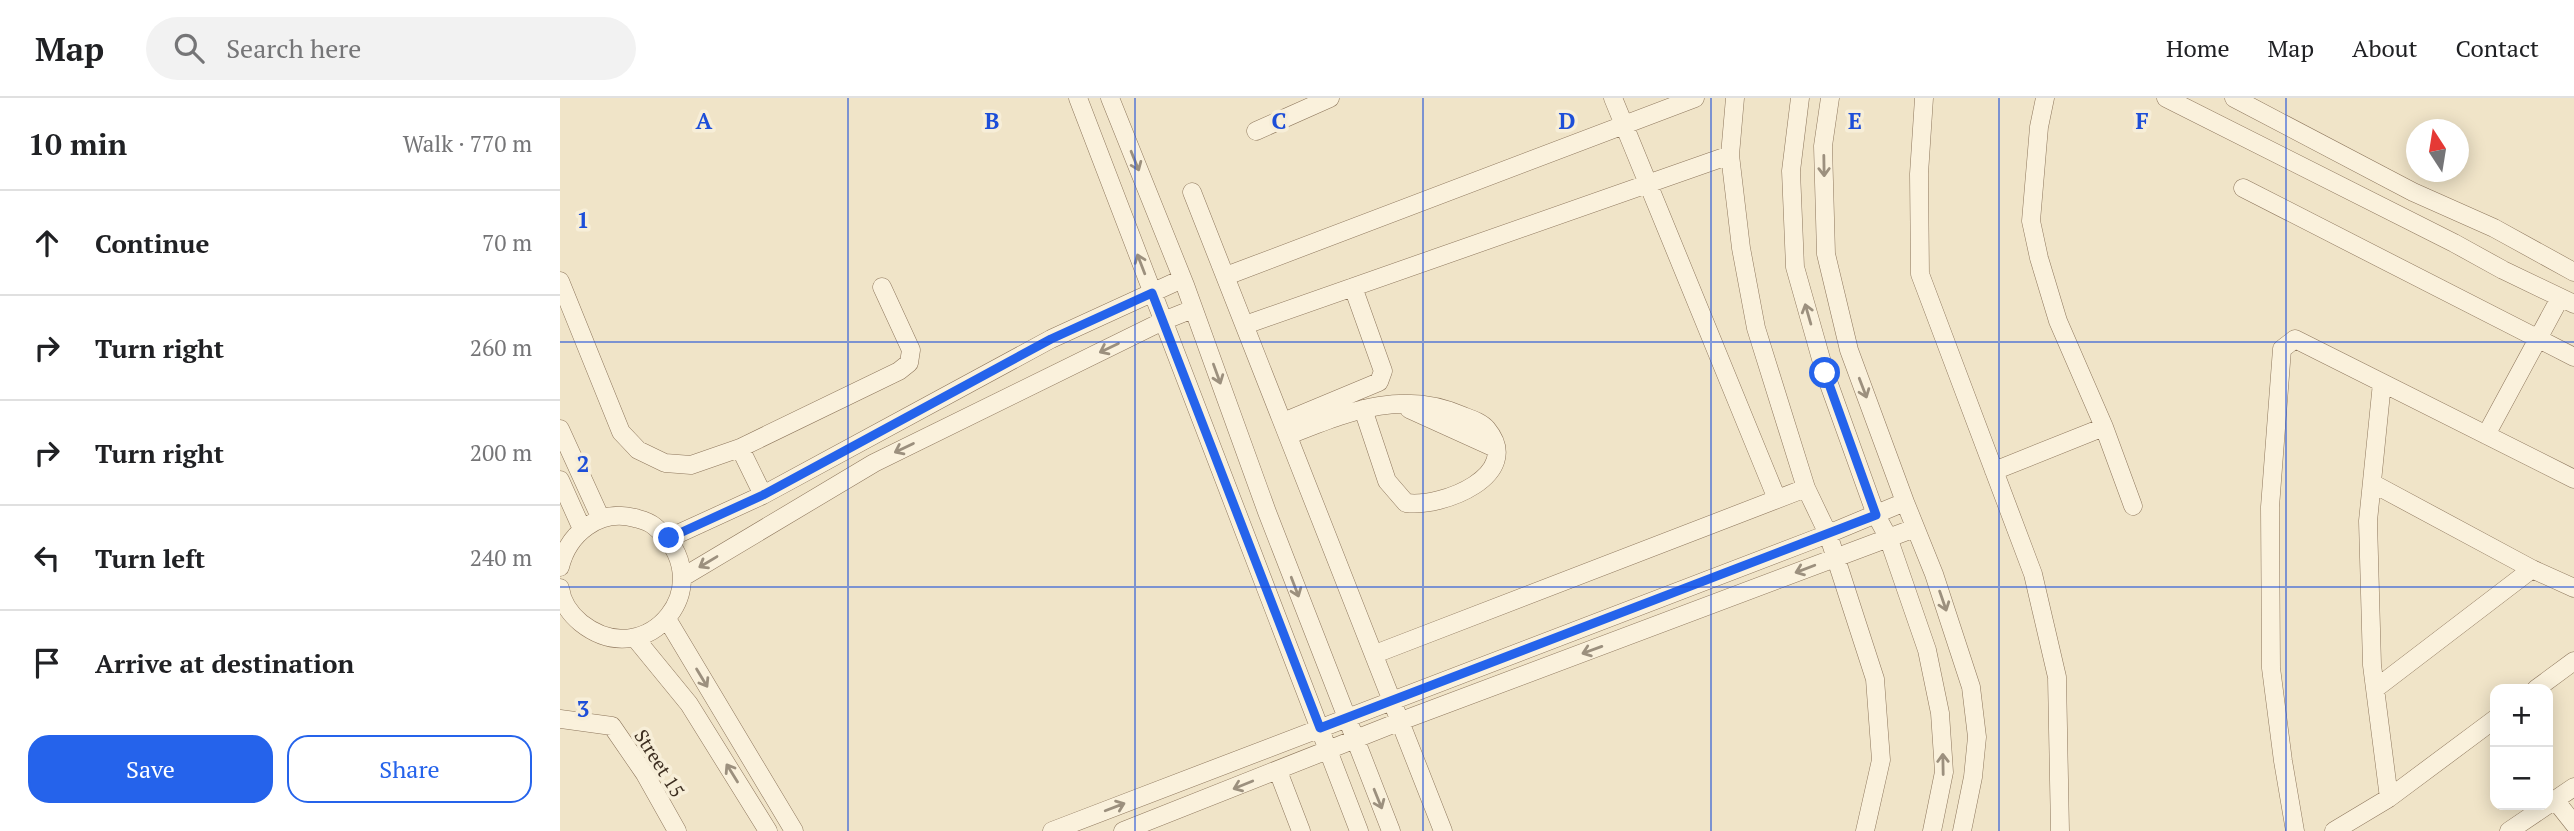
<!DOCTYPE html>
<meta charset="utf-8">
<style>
:root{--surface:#fff;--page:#f2f2f2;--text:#202124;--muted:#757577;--line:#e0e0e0;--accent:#2563eb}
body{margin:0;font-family:"PT Serif",serif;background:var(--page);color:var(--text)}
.controls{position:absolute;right:21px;bottom:21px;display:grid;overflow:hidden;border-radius:14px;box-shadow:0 4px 18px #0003}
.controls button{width:63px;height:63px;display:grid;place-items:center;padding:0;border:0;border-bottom:2px solid var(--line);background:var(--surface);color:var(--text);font:35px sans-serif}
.compass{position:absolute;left:1846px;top:21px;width:63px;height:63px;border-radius:50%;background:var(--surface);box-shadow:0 4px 18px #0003;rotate:348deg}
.stop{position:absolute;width:21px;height:21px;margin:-16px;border:5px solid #2563eb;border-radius:50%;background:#fff}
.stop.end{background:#2563eb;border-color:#fff;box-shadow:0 2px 7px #0008}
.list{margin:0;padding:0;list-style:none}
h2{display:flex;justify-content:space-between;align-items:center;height:91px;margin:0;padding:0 28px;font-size:30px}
h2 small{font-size:23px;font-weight:400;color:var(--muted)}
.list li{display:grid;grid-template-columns:46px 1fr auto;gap:21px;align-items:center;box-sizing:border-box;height:105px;padding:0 28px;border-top:2px solid var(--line)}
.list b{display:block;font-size:26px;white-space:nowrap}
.list em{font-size:23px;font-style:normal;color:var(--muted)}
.actions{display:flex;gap:14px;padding:21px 28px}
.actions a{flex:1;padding:16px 0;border:2px solid var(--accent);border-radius:21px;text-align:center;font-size:24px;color:var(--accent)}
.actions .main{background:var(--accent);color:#fff}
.icon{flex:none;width:38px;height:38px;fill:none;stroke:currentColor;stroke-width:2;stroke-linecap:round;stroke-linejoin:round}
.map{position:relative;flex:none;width:2014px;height:733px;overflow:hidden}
header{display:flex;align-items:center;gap:42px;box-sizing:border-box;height:98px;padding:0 35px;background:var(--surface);border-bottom:2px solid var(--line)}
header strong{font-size:33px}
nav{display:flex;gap:38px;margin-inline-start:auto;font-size:24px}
.search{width:490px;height:63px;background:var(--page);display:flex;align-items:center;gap:18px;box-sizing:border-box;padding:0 24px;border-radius:38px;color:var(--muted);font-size:26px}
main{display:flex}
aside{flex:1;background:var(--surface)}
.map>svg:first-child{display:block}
</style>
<header>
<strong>Map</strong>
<div class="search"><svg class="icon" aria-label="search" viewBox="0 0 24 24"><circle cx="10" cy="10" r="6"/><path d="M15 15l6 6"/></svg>Search here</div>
<nav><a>Home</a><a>Map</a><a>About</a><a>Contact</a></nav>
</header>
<main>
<aside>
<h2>10 min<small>Walk · 770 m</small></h2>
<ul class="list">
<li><svg class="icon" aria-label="ahead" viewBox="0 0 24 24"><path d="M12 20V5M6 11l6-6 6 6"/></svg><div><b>Continue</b></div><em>70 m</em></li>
<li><svg class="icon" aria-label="right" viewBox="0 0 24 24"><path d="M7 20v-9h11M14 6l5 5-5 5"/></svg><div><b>Turn right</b></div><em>260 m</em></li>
<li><svg class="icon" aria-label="right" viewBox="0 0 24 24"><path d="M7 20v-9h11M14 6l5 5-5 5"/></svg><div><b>Turn right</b></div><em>200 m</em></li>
<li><svg class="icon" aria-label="left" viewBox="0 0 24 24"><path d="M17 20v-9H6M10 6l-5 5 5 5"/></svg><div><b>Turn left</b></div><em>240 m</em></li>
<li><svg class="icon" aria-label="arrive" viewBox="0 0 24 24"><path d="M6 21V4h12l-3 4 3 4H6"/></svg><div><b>Arrive at destination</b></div></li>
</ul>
<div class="actions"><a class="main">Save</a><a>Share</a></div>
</aside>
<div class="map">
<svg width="2014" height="733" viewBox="0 0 2014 733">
<rect width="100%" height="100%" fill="#f0e4c8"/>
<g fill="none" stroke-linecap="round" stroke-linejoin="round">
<g stroke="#8d765c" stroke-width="19">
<path id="minor" d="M518 0 799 733
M550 0 625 187 707 414 831 733
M1053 0 1217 401
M1175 0 1170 57 1181 150 1196 230 1246 390 1268 436 1315 581 1321 662 1305 733
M1240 0 1231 73 1235 169 1265 275 1316 417 1328 439 1367 552 1380 615 1384 674 1372 733
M1270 0 1263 48 1266 156 1289 252 1345 404 1374 476 1411 589 1417 639 1413 679 1402 733
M1364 0 1359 76 1360 176 1473 476 1497 579 1500 733
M1485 0 1479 29 1471 123 1479 160 1498 223 1544 329 1573 408
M1606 0 1894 145 1943 172 2014 206
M1674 0 1853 94 1934 130 2014 174
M696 33 770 0
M1683 90 2014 259
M632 94 883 733
M666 178 1135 0
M0 183 61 334 78 352 105 365 131 367 180 350 339 273 349 265 351 252 322 189
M685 227 1170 57
M1822 285 1808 423 1812 567 1829 700
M849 311 935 350
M723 324 819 284 823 273 793 189
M0 331 41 421
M729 337C786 315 842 290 903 318 911 321 921 324 927 331 965 377 882 410 846 405L827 383 803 311
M1926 337 2000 200
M180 350 203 397
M1434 373 1544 329
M0 382 22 431
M1812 385 1972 471 2014 490
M109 440 203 397 491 241 622 181
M0 469C8 436 39 410 75 420 82 422 88 423 94 428 164 484 88 578 21 525 10 516 2 505 0 490
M123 479 314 365 603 223 633 211
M107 521 234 733
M75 540 129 606 208 733
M815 556 1246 390
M1815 591 1972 471
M1976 591 2014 563
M0 621 52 628 85 676 117 733
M718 673 741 733
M1995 702 2014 726
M492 733 1268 436 1345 404
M563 733 841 623 1355 430
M1735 733 1723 663 1711 570 1710 409 1722 251 1735 241 2014 381
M1774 733 1829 700 1935 621
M1949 733 2014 689"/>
</g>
<use href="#minor" stroke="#faf1dc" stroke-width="18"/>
</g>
<defs><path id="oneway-shaft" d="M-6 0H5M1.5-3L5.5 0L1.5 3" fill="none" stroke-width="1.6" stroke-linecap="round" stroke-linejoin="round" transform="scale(1.75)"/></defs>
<g stroke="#9c907e">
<use href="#oneway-shaft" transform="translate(575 63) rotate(68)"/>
<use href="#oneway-shaft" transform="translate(1264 68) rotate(89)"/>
<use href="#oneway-shaft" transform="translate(581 166) rotate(-111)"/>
<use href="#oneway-shaft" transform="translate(1248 216) rotate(-106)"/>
<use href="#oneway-shaft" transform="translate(549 250) rotate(154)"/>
<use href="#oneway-shaft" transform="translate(657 276) rotate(70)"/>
<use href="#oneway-shaft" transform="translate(1303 290) rotate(69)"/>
<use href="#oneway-shaft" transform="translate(344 350) rotate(154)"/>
<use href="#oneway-shaft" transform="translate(148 464) rotate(149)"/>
<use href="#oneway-shaft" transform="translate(1245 471) rotate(159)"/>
<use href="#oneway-shaft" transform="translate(735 489) rotate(69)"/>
<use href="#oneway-shaft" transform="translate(1383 503) rotate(71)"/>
<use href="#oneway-shaft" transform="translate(1032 552) rotate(160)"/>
<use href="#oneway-shaft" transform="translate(142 580) rotate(59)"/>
<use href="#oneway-shaft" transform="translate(1383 666) rotate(-91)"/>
<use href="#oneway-shaft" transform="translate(172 675) rotate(-122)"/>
<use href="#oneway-shaft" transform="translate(683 687) rotate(158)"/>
<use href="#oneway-shaft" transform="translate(818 701) rotate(68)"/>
<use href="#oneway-shaft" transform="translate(555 709) rotate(-21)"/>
</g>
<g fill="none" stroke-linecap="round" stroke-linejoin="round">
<path stroke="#2563eb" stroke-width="9" d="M109 440 203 397 491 241 592 195 760 630 1316 417 1265 275"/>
</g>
<path fill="none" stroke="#1d4ed8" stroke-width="2" stroke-opacity="0.55" d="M288 0V733M575 0V733M863 0V733M1151 0V733M1439 0V733M1726 0V733M0 244H2014M0 489H2014"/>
<g text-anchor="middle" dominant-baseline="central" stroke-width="7" stroke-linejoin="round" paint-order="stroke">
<g font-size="19" fill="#3d2e20" stroke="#f7eed8">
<text transform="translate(100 665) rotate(58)">Street 15</text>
</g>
</g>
<g font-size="23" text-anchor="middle" font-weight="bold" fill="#1d4ed8" stroke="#f7eed8" stroke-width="7" stroke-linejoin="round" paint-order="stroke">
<text x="144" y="31">A</text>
<text x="432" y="31">B</text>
<text x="719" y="31">C</text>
<text x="1007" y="31">D</text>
<text x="1295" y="31">E</text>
<text x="1582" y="31">F</text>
<text x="23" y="130">1</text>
<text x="23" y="374">2</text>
<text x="23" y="619">3</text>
</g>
</svg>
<div class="controls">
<button>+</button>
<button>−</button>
</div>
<svg class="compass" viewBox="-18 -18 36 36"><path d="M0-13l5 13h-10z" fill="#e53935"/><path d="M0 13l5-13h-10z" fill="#757577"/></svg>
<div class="stop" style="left:1265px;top:275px"></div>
<div class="stop end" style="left:109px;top:440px"></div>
</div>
</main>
